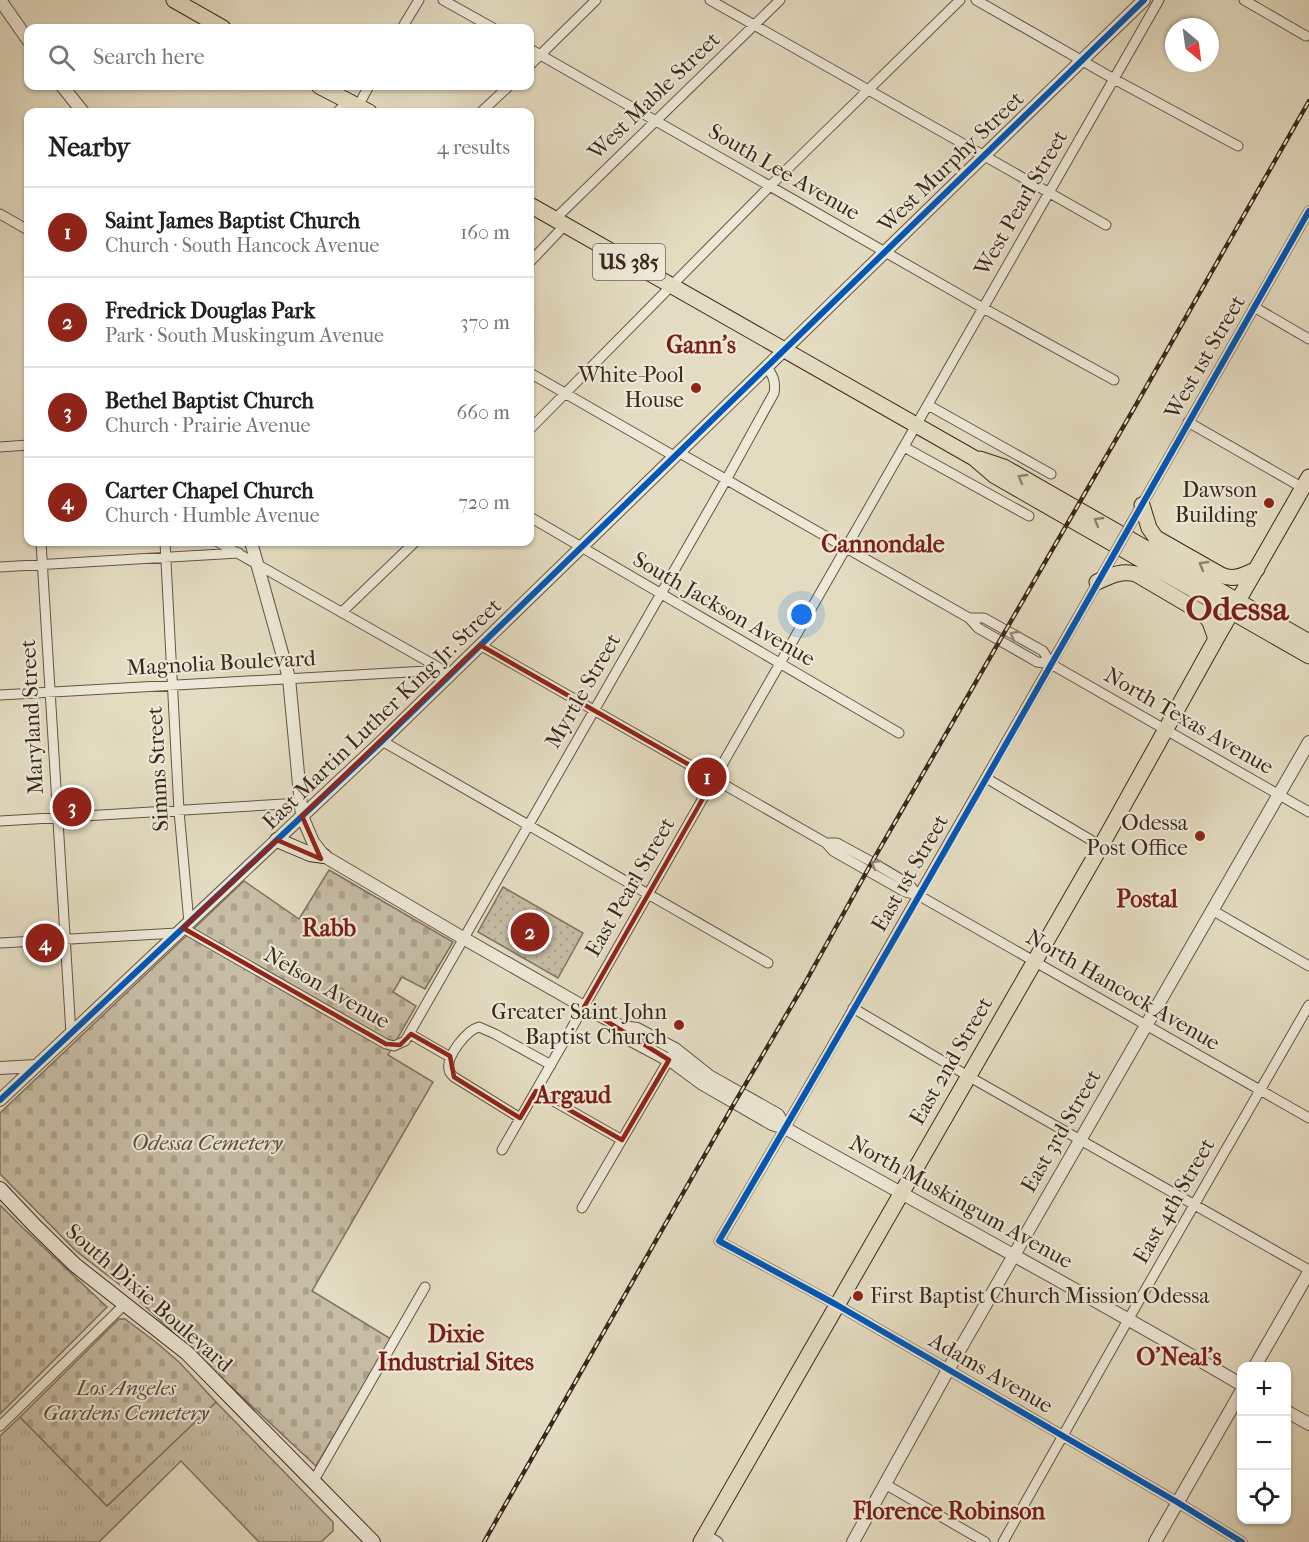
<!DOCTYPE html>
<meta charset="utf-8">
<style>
:root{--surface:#fff;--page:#f6f6f6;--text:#202124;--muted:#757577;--line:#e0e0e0;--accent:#8f2418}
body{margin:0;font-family:"IM FELL French Canon",serif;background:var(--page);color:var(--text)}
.controls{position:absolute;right:18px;bottom:18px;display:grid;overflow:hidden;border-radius:12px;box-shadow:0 2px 4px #0004}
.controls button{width:54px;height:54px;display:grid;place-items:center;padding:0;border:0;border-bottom:2px solid var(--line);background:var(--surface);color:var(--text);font:30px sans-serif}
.compass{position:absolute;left:1165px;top:18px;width:54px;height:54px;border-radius:50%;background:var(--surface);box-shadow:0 2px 4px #0004;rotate:151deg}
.you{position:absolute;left:802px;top:615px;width:21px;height:21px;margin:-15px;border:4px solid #fff;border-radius:50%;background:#1a73e8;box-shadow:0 0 0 9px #1a73e833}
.badge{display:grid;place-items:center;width:39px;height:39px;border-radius:50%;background:var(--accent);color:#fff;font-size:20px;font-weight:700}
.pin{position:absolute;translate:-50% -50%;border:3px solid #fff;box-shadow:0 2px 6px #0006}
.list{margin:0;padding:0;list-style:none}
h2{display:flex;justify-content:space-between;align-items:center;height:78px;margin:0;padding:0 24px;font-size:26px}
h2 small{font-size:20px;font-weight:400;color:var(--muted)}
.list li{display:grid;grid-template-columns:39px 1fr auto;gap:18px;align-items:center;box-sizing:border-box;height:90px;padding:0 24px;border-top:2px solid var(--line)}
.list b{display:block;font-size:22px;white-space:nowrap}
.list p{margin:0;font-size:20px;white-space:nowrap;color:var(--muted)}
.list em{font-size:20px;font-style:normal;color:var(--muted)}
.icon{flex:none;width:33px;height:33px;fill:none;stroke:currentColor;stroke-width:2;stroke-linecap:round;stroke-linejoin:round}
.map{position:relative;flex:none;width:1309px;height:1542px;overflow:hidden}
.search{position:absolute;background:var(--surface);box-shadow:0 2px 4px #0004;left:24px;top:24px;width:510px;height:66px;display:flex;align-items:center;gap:15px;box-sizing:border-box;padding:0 21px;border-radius:12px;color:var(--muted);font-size:22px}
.panel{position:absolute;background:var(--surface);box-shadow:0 2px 4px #0004;left:24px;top:108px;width:510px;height:438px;border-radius:12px}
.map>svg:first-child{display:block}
</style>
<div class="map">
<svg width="1309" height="1542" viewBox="0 0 1309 1542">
<defs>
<pattern id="grass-tufts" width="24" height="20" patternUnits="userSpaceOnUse" patternTransform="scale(1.5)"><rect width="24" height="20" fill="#c7bda5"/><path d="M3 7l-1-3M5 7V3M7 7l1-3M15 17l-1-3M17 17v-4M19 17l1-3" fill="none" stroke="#aca28d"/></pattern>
<pattern id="cemetery-stones" width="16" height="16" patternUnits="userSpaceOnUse" patternTransform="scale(1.5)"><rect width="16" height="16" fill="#c7bda5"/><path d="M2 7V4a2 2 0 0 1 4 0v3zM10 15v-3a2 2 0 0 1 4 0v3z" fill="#aca28d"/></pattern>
<pattern id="park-dots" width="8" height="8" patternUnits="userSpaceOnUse" patternTransform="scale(1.5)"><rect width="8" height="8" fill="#c7bda5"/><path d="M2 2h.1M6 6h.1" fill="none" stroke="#aca28d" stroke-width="1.8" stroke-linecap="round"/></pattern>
</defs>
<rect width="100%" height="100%" fill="#e4dcc1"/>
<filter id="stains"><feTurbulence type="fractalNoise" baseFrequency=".00333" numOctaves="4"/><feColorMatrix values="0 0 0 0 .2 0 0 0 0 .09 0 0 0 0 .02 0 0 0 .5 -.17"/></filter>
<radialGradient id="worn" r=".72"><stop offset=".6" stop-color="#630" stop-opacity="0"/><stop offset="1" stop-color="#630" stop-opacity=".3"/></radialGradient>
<path fill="url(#grass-tufts)" stroke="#807260" stroke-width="1.5" d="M216 1402 333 1522V1531L321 1542H259L181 1461 99 1542H0V1436L20 1417 107 1506Z"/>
<path fill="url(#cemetery-stones)" stroke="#807260" stroke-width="1.5" d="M329 870 453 942 425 989 402 977 393 992 416 1006 388 1055 433 1082 312 1291 391 1339 316 1466 133 1295 76 1251 0 1174V1113L244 881 299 919Z
M0 1205 23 1228 107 1307 0 1414Z
M119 1319H125L157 1343 180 1363 216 1402 107 1506 20 1417Z"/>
<path fill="url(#park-dots)" stroke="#807260" stroke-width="1.5" d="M503 887 583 933 558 978 478 932Z"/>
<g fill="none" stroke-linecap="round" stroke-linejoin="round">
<g stroke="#645544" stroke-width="11">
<path id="minor" d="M443 0 493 28
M710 0 1106 225
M976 0 1114 79 1238 146
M1244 0 1306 36
M402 28 419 0
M530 49 983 308 1114 380
M530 65 596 0
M358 106 369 86
M337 112 349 101
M481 112 509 86
M0 214 28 230
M555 219 780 0
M530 262 565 225
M1254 307 1309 339
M530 373 674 456
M928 405 1051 474
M1188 422 1303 488
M530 429 770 186 960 0
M0 447 28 445
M904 447 1029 516
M678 452 969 618 978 628 1037 662 1051 664 1309 812
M530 517 899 733
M1132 522 1309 211
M41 542 71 1034
M165 542 179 811 189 923
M218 542 443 670
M1110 561 785 1128 719 1241 837 1305 1177 1502 1242 1542
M0 567 239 553
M342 612 415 542
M969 618H984L1043 651 1051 664
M480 645 826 843 833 851 905 892 918 895 1309 1118
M0 695 444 670
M382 741 768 963
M986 778 1101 846
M0 821 301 803
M826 843H837L872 862 909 884 918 895
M1212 910 1309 966
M183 928 386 1044 394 1046 405 1041 726 480 774 393C776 382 773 375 766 366
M0 943 177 933
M853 1008 968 1076 1309 1270
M410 1034 450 1057
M536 1091 622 1140
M520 1118 454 1077C451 1074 449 1073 449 1069 446 1056 467 1030 479 1027L495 1034 551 1065
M502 1150 1159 0
M582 1208 671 1056
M0 1426 125 1304
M313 1482 425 1287
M885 1484 985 1542
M705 1534 718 1542
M1003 1542 1128 1320 1309 1005"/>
</g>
<g stroke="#645544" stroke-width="14">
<path id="tertiary" d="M0 0 28 40
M62 86 83 112
M251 542 289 678 302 816 313 842 324 856 463 938 584 1007 622 1027 637 1029 675 1049 709 1076 778 1115 785 1128
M622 1027 629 1039 674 1063 701 1083 772 1124 785 1128C937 1214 1091 1296 1242 1385
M0 1068 36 1066
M0 1100 382 741 1144 0
M1255 1366 1309 1272
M1286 1411 1309 1424
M853 1542 948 1370 1309 742
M1155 1542 1242 1390"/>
</g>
<g stroke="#3a281b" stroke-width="16">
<path id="secondary" d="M277 840 310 854 324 856
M0 1189 36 1227 75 1265 187 1353 373 1542"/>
</g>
<g stroke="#3a281b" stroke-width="17">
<path id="primary" d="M174 0 223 28
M319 86 369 112
M530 205 974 458 995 476 1309 656
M980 459 1004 467 1309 642
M1142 505 1149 528 1156 538 1221 575C1234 581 1244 575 1257 569
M1097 582C1110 576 1121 570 1136 574L1204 614 1210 622 1216 639
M701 1542 1101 846 1216 639 1309 477"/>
</g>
<use href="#minor" stroke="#ede8d7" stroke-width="9"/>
<use href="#tertiary" stroke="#ede8d7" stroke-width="12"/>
<use href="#secondary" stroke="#ede8d7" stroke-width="14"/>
<use href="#primary" stroke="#e4dcc1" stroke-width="15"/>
<g stroke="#3a281b" stroke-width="4.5">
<path id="rail" d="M484 1542 735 1102 805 983 872 862 1137 403 1309 101"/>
</g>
<use href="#rail" stroke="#ede8d7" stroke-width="2" stroke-dasharray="7" stroke-linecap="butt"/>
<g stroke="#645544" stroke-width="11" stroke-linecap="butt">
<path id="minor-bridge" d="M1110 561 1132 522"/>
</g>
<use href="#minor-bridge" stroke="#ede8d7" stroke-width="9"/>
<g stroke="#ede8d7" stroke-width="10">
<path id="cycleway" d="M0 1100 382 741 1144 0
M1242 1542 1177 1502 837 1305 719 1241C919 900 1113 555 1309 211"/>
</g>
<use href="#cycleway" stroke="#0057b8" stroke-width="6"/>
</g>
<defs><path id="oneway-chevron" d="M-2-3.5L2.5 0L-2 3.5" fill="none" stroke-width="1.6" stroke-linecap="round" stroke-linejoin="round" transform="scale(1.5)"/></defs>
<g stroke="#8f826e">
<use href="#oneway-chevron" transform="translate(1022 478) rotate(-150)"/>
<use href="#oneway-chevron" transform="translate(1098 521) rotate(-150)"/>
<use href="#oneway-chevron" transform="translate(1203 565) rotate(-150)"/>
</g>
<g stroke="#948879">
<use href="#oneway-chevron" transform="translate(1014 635) rotate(-151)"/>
<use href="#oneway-chevron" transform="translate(875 864) rotate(-150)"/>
</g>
<path fill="none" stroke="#8f2418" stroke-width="4.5" stroke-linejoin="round" d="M480 645 714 779 584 1007 669 1060 622 1140 536 1091 520 1118 454 1077 450 1056 411 1034 400 1045 386 1044 183 928 277 840 321 859 302 816Z"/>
<g fill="#8f2418" stroke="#ede8d7" stroke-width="2">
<circle cx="696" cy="388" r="6"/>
<circle cx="1269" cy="503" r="6"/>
<circle cx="1200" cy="836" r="6"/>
<circle cx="679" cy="1025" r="6"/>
<circle cx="858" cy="1296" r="6"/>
</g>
<g text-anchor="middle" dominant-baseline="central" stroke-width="4.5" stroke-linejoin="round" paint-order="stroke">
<rect fill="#ede8d7" stroke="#706253" stroke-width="1.5" x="593" y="244" width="72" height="36" rx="4.5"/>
<g font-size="21" font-weight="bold" fill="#3a281b">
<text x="629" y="262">US 385</text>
</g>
<g font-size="22" fill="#3a281b" stroke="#ede8d7">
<text transform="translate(654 96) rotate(-44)">West Mable Street</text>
<text transform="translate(951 162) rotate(-44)">West Murphy Street</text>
<text transform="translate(784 172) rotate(30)">South Lee Avenue</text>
<text transform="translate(1021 203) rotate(-60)">West Pearl Street</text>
<text transform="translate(1205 357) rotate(-60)">West 1st Street</text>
<text transform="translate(724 609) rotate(30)">South Jackson Avenue</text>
<text transform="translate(221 663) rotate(-3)">Magnolia Boulevard</text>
<text transform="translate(583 691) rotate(-60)">Myrtle Street</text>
<text transform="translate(382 714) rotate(-44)">East Martin Luther King Jr. Street</text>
<text transform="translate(32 717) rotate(-93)">Maryland Street</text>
<text transform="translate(1189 721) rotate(30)">North Texas Avenue</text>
<text transform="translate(158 769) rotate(-93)">Simms Street</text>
<text transform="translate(910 873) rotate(-60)">East 1st Street</text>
<text transform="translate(630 887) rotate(-60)">East Pearl Street</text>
<text transform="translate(327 988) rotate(30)">Nelson Avenue</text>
<text transform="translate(1123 990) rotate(30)">North Hancock Avenue</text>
<text transform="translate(951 1061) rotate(-60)">East 2nd Street</text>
<text transform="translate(1061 1131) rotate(-60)">East 3rd Street</text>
<text transform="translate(1174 1201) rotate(-60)">East 4th Street</text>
<text transform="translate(961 1202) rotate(29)">North Muskingum Avenue</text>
<text transform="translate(149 1298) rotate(41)">South Dixie Boulevard</text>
<text transform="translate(991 1373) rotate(30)">Adams Avenue</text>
</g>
<g font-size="22" fill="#3a281b" stroke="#ede8d7" text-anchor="end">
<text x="684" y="375">White-Pool<tspan x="684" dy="25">House</tspan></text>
<text x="1257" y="490">Dawson<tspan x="1257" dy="25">Building</tspan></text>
<text x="1188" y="823">Odessa<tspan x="1188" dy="25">Post Office</tspan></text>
<text x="667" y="1012">Greater Saint John<tspan x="667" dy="25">Baptist Church</tspan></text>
<text x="870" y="1296" text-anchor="start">First Baptist Church Mission Odessa</text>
</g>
<g font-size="22" font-style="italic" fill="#5d4d3e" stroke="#ede8d7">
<text x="207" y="1143">Odessa Cemetery</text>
<text x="126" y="1388">Los Angeles<tspan x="126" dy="25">Gardens Cemetery</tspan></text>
</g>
<g font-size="24" font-weight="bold" fill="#7a1f14" stroke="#ede8d7">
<text x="701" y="345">Gann's</text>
<text x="883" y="544">Cannondale</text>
<text x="1147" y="899">Postal</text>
<text x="329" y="928">Rabb</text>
<text x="573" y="1095">Argaud</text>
<text x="456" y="1334">Dixie<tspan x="456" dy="28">Industrial Sites</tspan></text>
<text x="1179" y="1357">O'Neal's</text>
<text x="949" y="1511">Florence Robinson</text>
</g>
<g font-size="34" font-weight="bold" fill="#7a1f14" stroke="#ede8d7">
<text x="1237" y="609">Odessa</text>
</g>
</g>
<rect width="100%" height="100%" filter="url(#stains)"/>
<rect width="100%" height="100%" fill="url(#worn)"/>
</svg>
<div class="controls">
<button>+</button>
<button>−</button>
<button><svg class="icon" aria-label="locate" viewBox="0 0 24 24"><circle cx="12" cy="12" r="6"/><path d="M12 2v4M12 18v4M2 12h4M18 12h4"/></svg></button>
</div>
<svg class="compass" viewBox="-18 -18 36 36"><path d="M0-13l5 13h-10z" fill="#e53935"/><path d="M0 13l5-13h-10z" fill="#757577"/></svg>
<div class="you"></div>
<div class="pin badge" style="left:707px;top:777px">1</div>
<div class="pin badge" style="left:530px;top:932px">2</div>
<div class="pin badge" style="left:72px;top:807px">3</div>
<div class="pin badge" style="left:45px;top:943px">4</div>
<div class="search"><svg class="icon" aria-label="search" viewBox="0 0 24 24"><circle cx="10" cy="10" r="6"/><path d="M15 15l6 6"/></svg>Search here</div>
<section class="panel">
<h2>Nearby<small>4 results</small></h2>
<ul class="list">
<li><span class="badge">1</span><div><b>Saint James Baptist Church</b><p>Church · South Hancock Avenue</p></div><em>160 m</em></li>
<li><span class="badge">2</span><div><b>Fredrick Douglas Park</b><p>Park · South Muskingum Avenue</p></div><em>370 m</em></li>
<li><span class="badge">3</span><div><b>Bethel Baptist Church</b><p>Church · Prairie Avenue</p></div><em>660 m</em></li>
<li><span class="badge">4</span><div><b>Carter Chapel Church</b><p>Church · Humble Avenue</p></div><em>720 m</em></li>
</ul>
</section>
</div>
